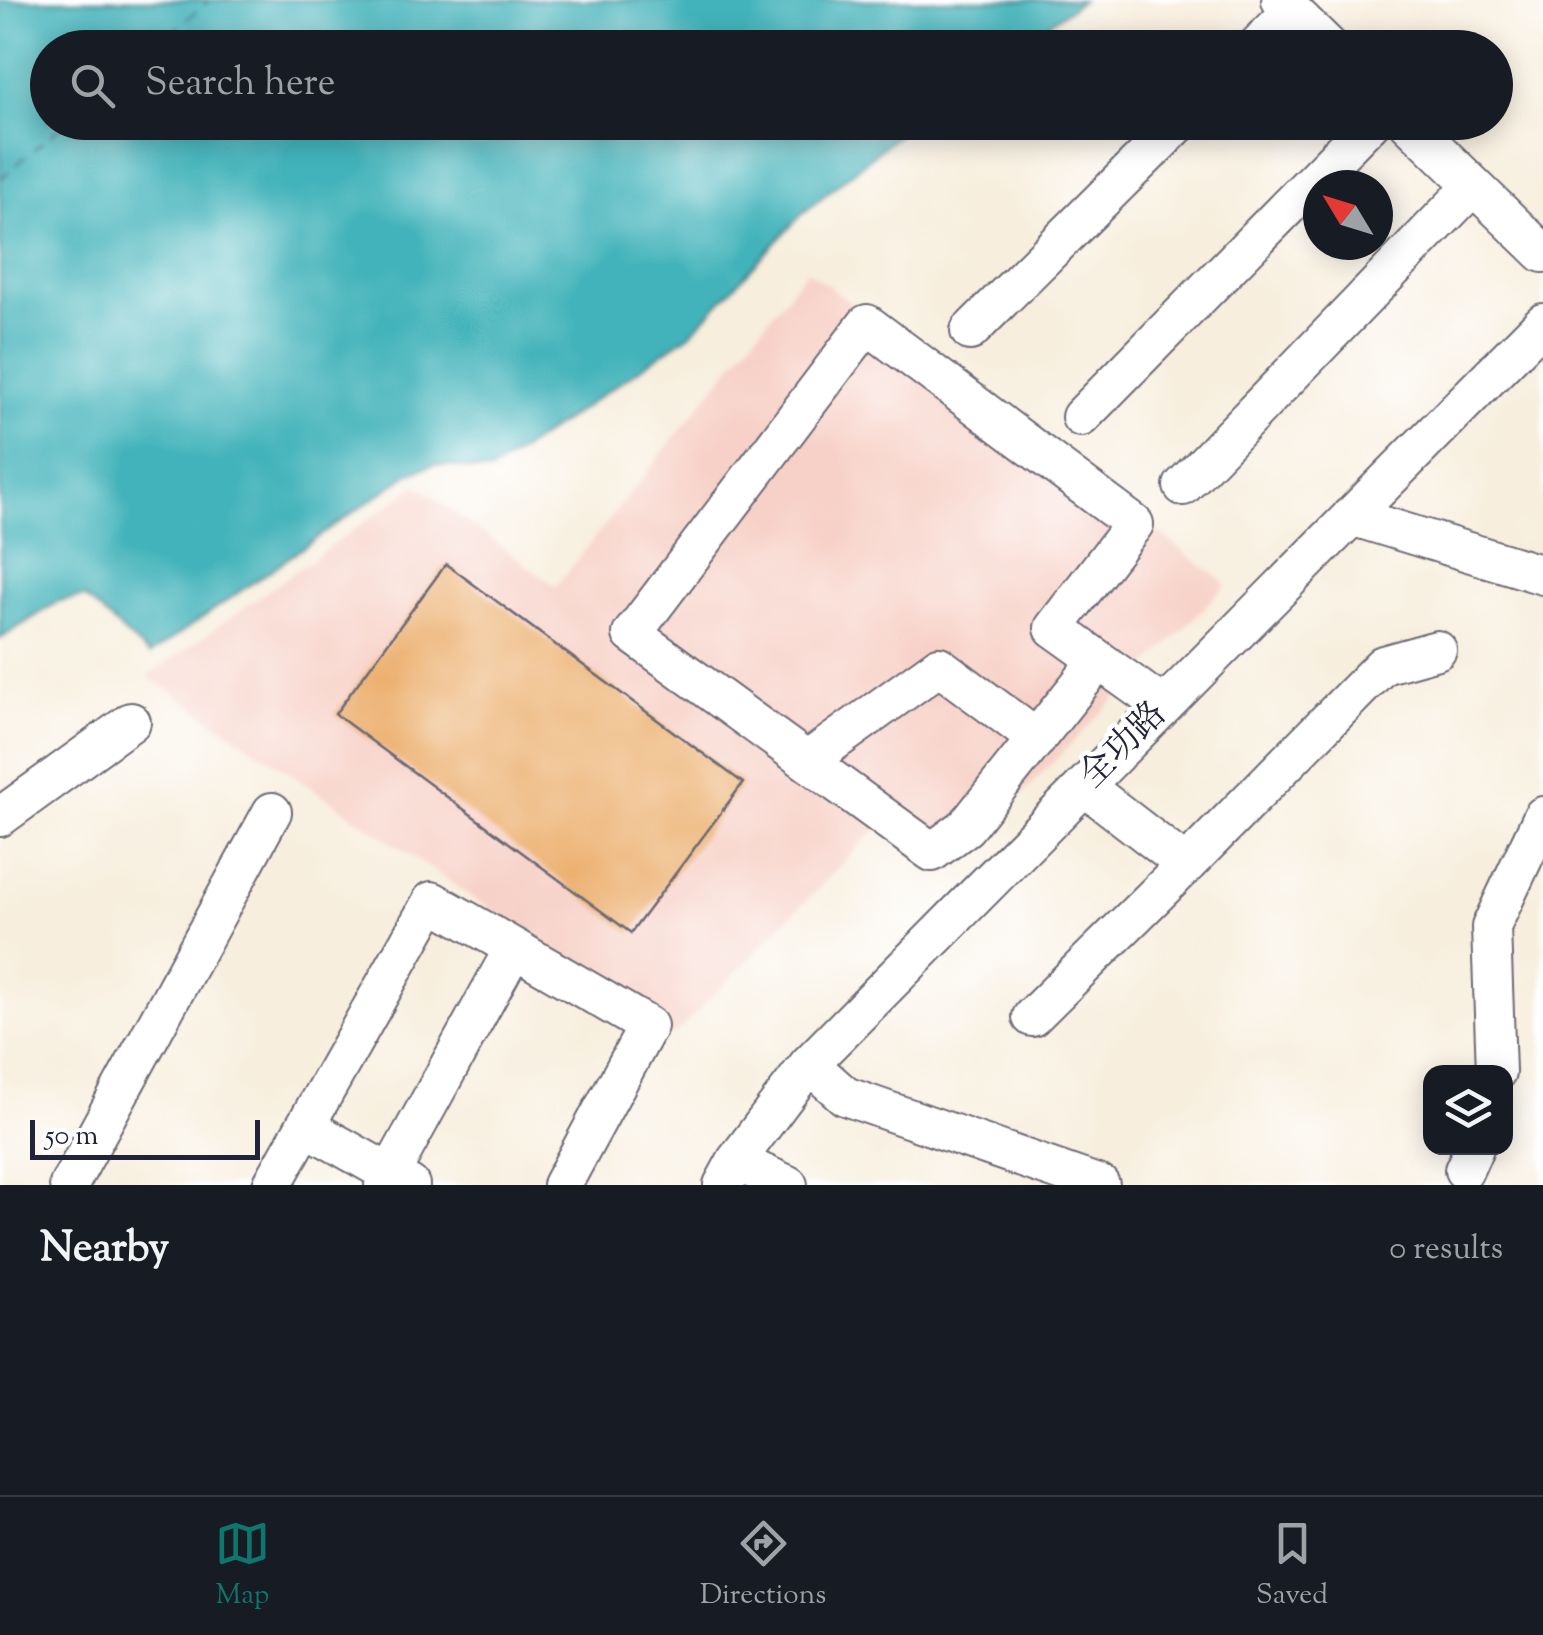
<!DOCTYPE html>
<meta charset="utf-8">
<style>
:root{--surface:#171b24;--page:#20242c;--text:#f1f3f6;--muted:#9ea1a6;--line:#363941;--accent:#0f766e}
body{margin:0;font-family:"Sorts Mill Goudy","Noto Serif SC",serif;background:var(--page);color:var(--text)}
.controls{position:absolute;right:30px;bottom:30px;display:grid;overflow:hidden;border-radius:20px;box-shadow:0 5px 25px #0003}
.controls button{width:90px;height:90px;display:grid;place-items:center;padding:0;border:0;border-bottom:2px solid var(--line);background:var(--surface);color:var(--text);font:50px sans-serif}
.compass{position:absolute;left:1303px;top:170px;width:90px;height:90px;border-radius:50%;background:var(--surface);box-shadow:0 5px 25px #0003;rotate:308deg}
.scale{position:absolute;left:30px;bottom:25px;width:230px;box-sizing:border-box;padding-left:10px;border:5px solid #22223b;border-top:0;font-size:28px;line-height:35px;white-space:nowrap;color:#22223b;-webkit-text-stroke:8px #fff;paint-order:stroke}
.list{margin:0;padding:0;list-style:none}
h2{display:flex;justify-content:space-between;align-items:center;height:130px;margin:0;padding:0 40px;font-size:42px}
h2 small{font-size:32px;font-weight:400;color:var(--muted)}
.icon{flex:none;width:55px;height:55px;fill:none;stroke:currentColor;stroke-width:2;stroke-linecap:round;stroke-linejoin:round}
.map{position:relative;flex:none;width:1543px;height:1185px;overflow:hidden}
.search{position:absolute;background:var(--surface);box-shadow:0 5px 25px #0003;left:30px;right:30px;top:30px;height:110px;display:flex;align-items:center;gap:25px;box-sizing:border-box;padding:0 35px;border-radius:55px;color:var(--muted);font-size:38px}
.sheet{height:310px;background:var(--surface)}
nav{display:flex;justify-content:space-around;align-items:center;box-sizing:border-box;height:140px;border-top:2px solid var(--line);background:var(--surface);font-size:28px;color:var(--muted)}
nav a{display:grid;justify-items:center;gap:5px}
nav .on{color:var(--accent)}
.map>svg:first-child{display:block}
</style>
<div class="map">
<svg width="1543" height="1185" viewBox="0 0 1543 1185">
<rect width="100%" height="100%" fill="#fff"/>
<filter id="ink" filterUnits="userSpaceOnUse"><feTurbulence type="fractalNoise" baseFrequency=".01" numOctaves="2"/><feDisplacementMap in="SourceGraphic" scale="20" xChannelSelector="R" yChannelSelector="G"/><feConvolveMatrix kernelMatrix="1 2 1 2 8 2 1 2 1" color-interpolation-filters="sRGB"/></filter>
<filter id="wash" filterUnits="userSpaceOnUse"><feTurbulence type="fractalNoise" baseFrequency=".0048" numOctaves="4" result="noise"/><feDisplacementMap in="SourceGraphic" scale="40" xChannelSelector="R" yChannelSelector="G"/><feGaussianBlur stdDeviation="2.25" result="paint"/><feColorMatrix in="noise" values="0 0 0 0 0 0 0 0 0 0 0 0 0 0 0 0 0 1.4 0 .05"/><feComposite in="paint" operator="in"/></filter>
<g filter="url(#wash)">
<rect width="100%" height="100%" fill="#f7eedd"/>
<path fill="#f7d1c7" d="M807 270 1227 584 943 875 878 827 674 1035 148 676 417 485 556 587Z"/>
<path fill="#43b3ba" stroke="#326a7a" stroke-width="2.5" d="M0 0H1082L1015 48H48V122L912 123 804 212 690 334 490 472 435 464 410 473 149 655 85 597 59 601 0 639Z"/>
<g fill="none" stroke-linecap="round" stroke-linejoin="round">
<path stroke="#316374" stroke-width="2.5" stroke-dasharray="12 10" stroke-linecap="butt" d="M154 48 209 0
M0 179 66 122"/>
</g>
<g id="blocks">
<path fill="#ecb070" d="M446 564 743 783 631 933 335 714Z"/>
</g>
</g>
<g filter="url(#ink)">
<use href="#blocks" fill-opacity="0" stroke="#6d6974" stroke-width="2.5"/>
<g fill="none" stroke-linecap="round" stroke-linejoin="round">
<g stroke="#6d6974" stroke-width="42">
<path id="minor" d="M1281 0 1330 48
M1255 48 1292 11
M1408 122 1543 253
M970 331 1180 122
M1081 417 1371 122
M1183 486 1473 186
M1351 516 1543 575
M1099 660 966 827 932 852 632 634 867 324 1134 524 1054 628 1163 706
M807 761 939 666 1037 739
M1084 786 1186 865 1383 665 1437 650
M0 817 131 722
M514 948 648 1026 562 1185
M1032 1017 1186 865
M809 1064 845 1096 1100 1185
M1496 1072 1491 927 1543 816
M305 1126 410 1185
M736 1161 788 1185
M1464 1170 1474 1148
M69 1185 272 812
M272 1185 432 901 514 948 384 1185
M723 1185 736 1161 809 1064 1543 323"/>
</g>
<use href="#minor" stroke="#fff" stroke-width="38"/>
</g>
</g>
<g text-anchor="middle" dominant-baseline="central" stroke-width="9" stroke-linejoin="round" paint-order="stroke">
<g font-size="35" fill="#22223b" stroke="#fff">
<text transform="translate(1124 746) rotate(-45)">全功路</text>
</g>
</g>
</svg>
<div class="controls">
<button><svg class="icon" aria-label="layers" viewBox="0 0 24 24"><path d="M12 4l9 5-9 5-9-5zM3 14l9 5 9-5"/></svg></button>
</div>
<svg class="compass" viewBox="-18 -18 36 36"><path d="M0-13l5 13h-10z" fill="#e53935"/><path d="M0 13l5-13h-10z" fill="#9ea1a6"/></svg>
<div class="scale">50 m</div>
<div class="search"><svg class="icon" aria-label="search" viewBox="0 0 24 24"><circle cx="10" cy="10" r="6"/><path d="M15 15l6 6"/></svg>Search here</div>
</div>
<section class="sheet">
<h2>Nearby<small>0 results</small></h2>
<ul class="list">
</ul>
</section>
<nav>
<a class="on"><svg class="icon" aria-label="map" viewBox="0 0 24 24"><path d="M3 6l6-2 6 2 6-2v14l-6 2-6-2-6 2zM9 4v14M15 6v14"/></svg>Map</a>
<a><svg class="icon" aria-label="directions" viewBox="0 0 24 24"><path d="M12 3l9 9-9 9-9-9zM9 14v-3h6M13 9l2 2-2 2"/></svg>Directions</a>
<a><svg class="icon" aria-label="saved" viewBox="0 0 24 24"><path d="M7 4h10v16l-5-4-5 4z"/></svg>Saved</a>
</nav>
